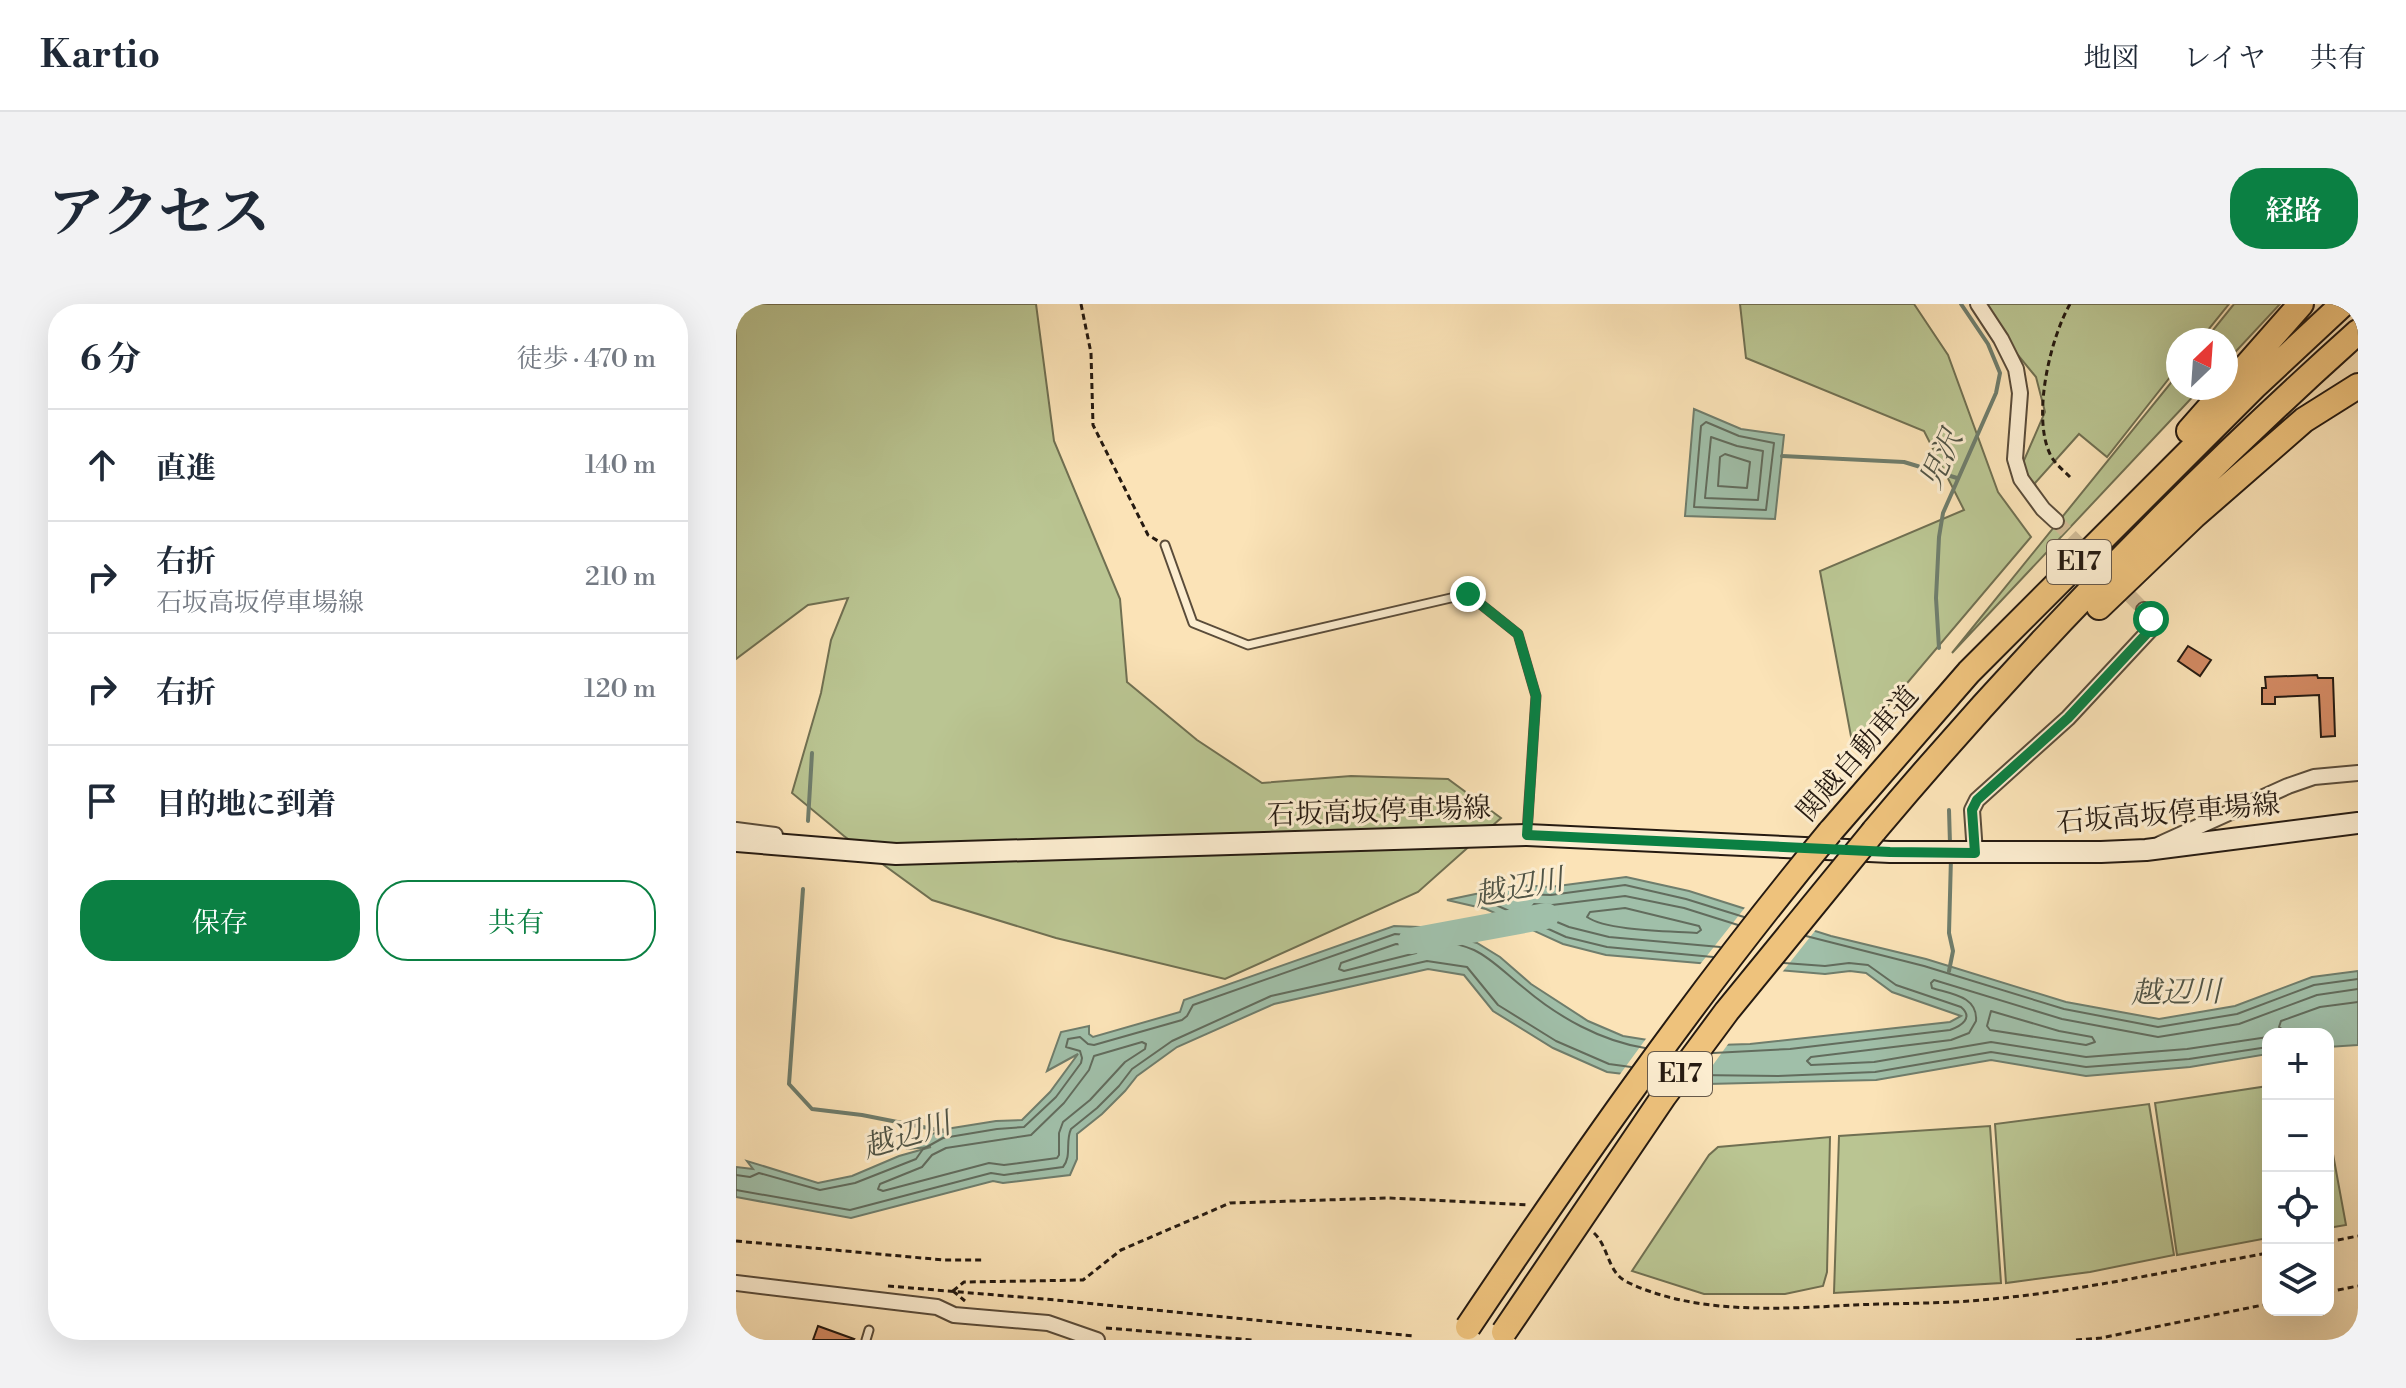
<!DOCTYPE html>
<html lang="ja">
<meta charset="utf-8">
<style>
:root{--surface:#fff;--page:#f2f2f3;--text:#1f2937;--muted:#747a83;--line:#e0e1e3;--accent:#0b8043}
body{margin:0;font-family:"Libre Bodoni","Noto Serif JP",serif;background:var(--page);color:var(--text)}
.controls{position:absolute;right:24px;bottom:24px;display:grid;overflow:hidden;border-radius:16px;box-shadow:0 8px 32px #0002}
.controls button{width:72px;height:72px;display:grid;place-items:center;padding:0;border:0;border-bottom:2px solid var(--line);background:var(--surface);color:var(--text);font:40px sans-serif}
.compass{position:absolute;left:1430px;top:24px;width:72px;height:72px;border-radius:50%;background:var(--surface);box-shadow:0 8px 32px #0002;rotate:25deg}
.stop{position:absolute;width:24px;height:24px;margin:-18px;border:6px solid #0b8043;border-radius:50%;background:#fff}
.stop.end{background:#0b8043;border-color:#fff;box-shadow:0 2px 8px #0008}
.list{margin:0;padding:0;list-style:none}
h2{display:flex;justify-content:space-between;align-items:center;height:104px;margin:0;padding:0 32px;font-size:34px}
h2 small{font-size:26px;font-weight:400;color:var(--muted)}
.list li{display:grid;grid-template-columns:52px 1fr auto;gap:24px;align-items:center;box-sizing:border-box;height:112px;padding:0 32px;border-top:2px solid var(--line)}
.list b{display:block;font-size:30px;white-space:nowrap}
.list p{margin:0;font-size:26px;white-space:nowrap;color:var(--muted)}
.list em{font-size:26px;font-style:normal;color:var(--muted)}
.actions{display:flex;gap:16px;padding:24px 32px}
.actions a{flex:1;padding:18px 0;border:2px solid var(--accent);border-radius:32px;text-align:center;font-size:28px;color:var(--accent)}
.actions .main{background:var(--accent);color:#fff}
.icon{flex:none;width:44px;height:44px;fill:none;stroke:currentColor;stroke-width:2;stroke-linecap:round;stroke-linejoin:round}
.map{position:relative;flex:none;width:1622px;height:1036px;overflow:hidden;border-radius:32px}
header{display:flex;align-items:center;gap:48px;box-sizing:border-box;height:112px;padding:0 40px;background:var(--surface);border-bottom:2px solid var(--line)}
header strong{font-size:38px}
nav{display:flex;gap:44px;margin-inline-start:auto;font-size:28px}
.intro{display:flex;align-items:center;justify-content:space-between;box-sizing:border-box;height:192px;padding:0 48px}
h1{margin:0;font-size:56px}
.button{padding:20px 36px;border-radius:32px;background:var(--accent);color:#fff;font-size:28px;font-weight:700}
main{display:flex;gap:48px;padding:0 48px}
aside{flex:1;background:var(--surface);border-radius:32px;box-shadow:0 8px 32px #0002}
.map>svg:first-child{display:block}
</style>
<header>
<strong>Kartio</strong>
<nav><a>地図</a><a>レイヤ</a><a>共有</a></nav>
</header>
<div class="intro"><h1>アクセス</h1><a class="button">経路</a></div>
<main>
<aside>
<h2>6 分<small>徒歩 · 470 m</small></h2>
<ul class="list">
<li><svg class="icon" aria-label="ahead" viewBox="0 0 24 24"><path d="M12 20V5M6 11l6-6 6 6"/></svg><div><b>直進</b></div><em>140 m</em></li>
<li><svg class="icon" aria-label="right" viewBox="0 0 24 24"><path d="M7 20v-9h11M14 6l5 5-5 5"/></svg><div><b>右折</b><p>石坂高坂停車場線</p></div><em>210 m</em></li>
<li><svg class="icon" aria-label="right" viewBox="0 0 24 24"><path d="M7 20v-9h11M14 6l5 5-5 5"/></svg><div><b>右折</b></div><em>120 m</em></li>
<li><svg class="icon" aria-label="arrive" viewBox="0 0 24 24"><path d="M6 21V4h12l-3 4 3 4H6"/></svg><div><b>目的地に到着</b></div></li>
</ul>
<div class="actions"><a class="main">保存</a><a>共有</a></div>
</aside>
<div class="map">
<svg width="1622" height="1036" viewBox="0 0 1622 1036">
<rect width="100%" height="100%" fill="#fbe3b7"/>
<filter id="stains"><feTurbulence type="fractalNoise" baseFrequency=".0025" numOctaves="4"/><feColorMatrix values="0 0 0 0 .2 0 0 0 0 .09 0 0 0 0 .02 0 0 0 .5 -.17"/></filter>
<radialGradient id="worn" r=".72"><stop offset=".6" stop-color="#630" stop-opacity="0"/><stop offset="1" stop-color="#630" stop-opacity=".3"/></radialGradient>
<path fill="#bac592" stroke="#707052" stroke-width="2" d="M0 0H300L318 137 384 295 391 378 461 436 526 479 615 472 712 475 765 514 682 588 489 675 320 634 196 596 108 532 56 489 85 389 95 336 112 294 72 301 0 355Z
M1004 0H1178L1212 51 1262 188 1295 233 1117 443 1084 267 1228 206 1188 127 1010 54Z
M1251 0H1493L1464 36H1442V63L1371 153 1343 130 1299 179 1300 185 1286 161 1309 108 1300 73 1281 50Z
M1498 0H1544L1490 58V36H1469Z
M1442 70V84H1465L1216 349Z
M1532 782V934L1441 951 1419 799Z
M1413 800 1438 951 1354 968 1270 979 1259 820Z
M1254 822 1265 979 1098 989 1103 832Z
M1592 823 1610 921 1592 924Z
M1094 833 1091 968 1087 982 1049 990H968L896 967 973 851 982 843Z"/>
<path fill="#a0bfa9" stroke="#6f7d6c" stroke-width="2" d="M958 105 1005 125 1048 131 1039 215 949 212Z
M890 573 953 587 1095 632 1190 655 1330 698 1423 715 1499 702 1576 673 1622 667V741L1592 743V730H1532V750L1454 763 1350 772 1255 756 1140 776 971 780 871 768 817 744 757 707 728 671 692 665 538 700 441 743 401 772 389 787 366 810 341 830V855L334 871 267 879 257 877 115 914 0 893V863L17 865 11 857 82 879 116 872 163 852 195 843 170 845 204 826 260 817 286 816 314 788 342 750 311 767 325 728 353 722V730L357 733 444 708 448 696 658 622 684 623 741 639 764 653 795 680 852 717 887 732 949 742 1014 740 1214 718 1225 712 1156 688 1130 669 1114 667 1089 670 870 651 827 640 750 605 711 596 782 581 814 583Z"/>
<path fill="#fbe3b7" d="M1011 601 1082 623 1044 671 962 663Z
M912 732 949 738 995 736 961 783 882 773Z"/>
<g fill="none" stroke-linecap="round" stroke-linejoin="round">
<path stroke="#626c5d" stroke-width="2" d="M970 118 1003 132 1038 139 1030 206 958 203 965 122Z
M975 133 1001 142 1027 147 1022 196 969 194Z
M989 150 1014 158 1011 184 982 182 984 153Z
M889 604 963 622 965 626 961 629C934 627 871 627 851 613L854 608Z
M1070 632 1188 662 1328 705 1422 723 1501 710 1578 681 1622 675
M660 640 680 641 683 646 680 649 608 667 603 665 605 659Z
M984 643 873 633 833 623 797 608 795 604 798 600 816 601 889 592 948 604 1002 621
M977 653 871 643 830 633 760 601 758 597 761 594 782 590 815 591 889 581 950 595 1008 613
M1255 707 1323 727 1356 733 1359 738 1350 741 1254 726 1251 722Z
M1553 730 1543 723 1545 717 1584 703 1622 698
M1532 733 1451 745 1350 753 1255 738 1138 758 1075 761 1071 757 1075 753 1215 736 1233 729 1240 717C1242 692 1215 690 1196 684L1195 679 1198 676 1326 715 1422 733 1503 720 1581 691 1622 685
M406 738 410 740 409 745 389 758 354 796 327 818 323 829V851L321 854 268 861 253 859 147 887 142 885 144 880 186 863 196 851 210 844 295 831 328 799 353 766 358 752Z
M977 749 1054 745 1214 726C1225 722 1238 714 1225 703L1160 681 1132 661 1113 659 1089 662 1048 659
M961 771 1042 772 1139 768 1255 748 1350 763 1453 755 1532 743
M0 871 14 873 23 869 84 886 119 879 180 855 187 845 207 834 261 825 288 823 320 793 345 759 346 754 344 747 330 743 332 735 344 733 352 740 358 741 446 716 451 712 457 701 659 630C680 631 720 638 738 646 757 655 772 672 788 684 822 713 865 737 909 744
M0 886 114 906 255 869 268 871 327 863C336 852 329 838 335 825L361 804 383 782 396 765 436 737 535 692 691 657 731 663 762 701 820 737 873 760 895 763"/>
<path stroke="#6f7d6c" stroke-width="4" d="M1046 152 1168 158 1221 174
M1203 344 1200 294 1203 233 1207 209 1260 89 1264 69 1252 40 1225 0
M1213 506 1214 540
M72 517 76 449
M67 585 53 780 76 805 126 811 207 827
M1213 667 1217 647 1213 629 1215 553"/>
<path stroke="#a0bfa9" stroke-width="26" d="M675 637 810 612"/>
</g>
<path fill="#d28962" stroke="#251a11" stroke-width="2" d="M1452 342 1475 356 1464 372 1442 357Z
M1581 371 1582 374H1597L1599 432 1585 433 1583 391 1539 393V400H1526V384H1530L1529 373Z
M82 1022 118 1035 117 1036H77Z"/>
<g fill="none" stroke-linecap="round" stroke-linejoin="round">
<path stroke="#d0bb96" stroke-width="14" stroke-dasharray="14 7" stroke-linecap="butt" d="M1320 217 1408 306"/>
<g stroke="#5a4c3a" stroke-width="11">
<path id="service" d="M429 241 457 319 512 341 732 290 782 330 800 392 791 529
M130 1036 133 1026"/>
</g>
<g stroke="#5a4c3a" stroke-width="18">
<path id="minor" d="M1242 0 1265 35 1280 65 1284 89 1279 155 1285 175 1307 205 1320 217
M0 526 39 531
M1424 540 1552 482 1578 473 1622 469
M1239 549 1236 506 1241 496 1332 414 1414 326 1415 315 1408 306
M0 979 201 1003 218 1011 312 1019 361 1036"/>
</g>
<g stroke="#251a11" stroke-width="24">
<path id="secondary" d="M0 537 160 550 791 531 1154 548H1365L1410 546 1622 519"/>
</g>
<g stroke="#251a11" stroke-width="28">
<path id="motorway" d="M1453 127 1565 0
M1363 303 1458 212 1568 116 1622 82
M1138 527C1287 350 1450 182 1622 28
M1094 528 1233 368 1518 83 1607 0"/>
</g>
<path stroke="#251a11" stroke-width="3" stroke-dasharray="6 4" stroke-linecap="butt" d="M345 0 355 49 357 121 412 231 422 237
M1334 173C1327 166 1318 159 1314 150 1296 112 1314 35 1334 0
M858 929C873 943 871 968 891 978 960 1011 1044 1005 1118 1001 1160 999 1203 1000 1245 996 1341 988 1437 966 1532 949
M0 937 208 956H249
M1592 938 1622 932
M152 982 320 996 678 1032
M217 987 228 978 347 976 385 946 494 899 652 894 793 901
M217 987 229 997
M1592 988 1622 982
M370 1024 517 1036
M1340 1036 1365 1034 1532 1000"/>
<use href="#service" stroke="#fcedd0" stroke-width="7"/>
<use href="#minor" stroke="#fcedd0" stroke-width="14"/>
<use href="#secondary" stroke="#fcedd0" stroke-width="20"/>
<use href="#motorway" stroke="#eec27c" stroke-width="24"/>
<g stroke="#251a11" stroke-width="28" stroke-linecap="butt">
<path id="motorway-bridge" d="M732 1023C846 853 963 686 1094 528
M768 1028 928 792 991 707 1138 527"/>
</g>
<use href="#motorway-bridge" stroke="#eec27c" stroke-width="24"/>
</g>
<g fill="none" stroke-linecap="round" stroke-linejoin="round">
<path stroke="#0b8043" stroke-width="10" d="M732 290 782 330 800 392 791 531 1154 548 1239 549 1236 506 1241 496 1332 414 1414 326 1415 315"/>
</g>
<g text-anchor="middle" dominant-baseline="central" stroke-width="6" stroke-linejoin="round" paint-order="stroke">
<g fill="#fcedd0" stroke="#66594a" stroke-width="2">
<rect x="1311" y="236" width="64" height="44" rx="6"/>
<rect x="912" y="748" width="64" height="44" rx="6"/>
</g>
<g font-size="26" font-weight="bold" fill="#251a11">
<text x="1343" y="258">E17</text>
<text x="944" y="770">E17</text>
</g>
<g font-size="28" fill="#251a11" stroke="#fcedd0">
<text transform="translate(1122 450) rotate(-49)">関越自動車道</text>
<text transform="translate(643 508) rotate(-2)">石坂高坂停車場線</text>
<text transform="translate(1432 510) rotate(-5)">石坂高坂停車場線</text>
</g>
<g font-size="30" font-style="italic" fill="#505446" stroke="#fcedd0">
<text transform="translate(1206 156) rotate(-66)">児沢</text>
<text transform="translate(783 584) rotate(-11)">越辺川</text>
<text transform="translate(1440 689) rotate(-1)">越辺川</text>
<text transform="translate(171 832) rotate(-17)">越辺川</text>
</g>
</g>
<rect width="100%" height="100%" filter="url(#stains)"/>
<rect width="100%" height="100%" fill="url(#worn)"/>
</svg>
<div class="controls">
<button>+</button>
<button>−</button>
<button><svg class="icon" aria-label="locate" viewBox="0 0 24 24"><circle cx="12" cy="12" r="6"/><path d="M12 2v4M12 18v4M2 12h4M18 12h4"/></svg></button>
<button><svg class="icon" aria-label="layers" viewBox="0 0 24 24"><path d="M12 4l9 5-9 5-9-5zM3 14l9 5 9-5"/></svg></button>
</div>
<svg class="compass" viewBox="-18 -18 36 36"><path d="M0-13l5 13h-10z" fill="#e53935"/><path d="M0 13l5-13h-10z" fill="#747a83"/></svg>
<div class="stop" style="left:1415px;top:315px"></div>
<div class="stop end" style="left:732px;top:290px"></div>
</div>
</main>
